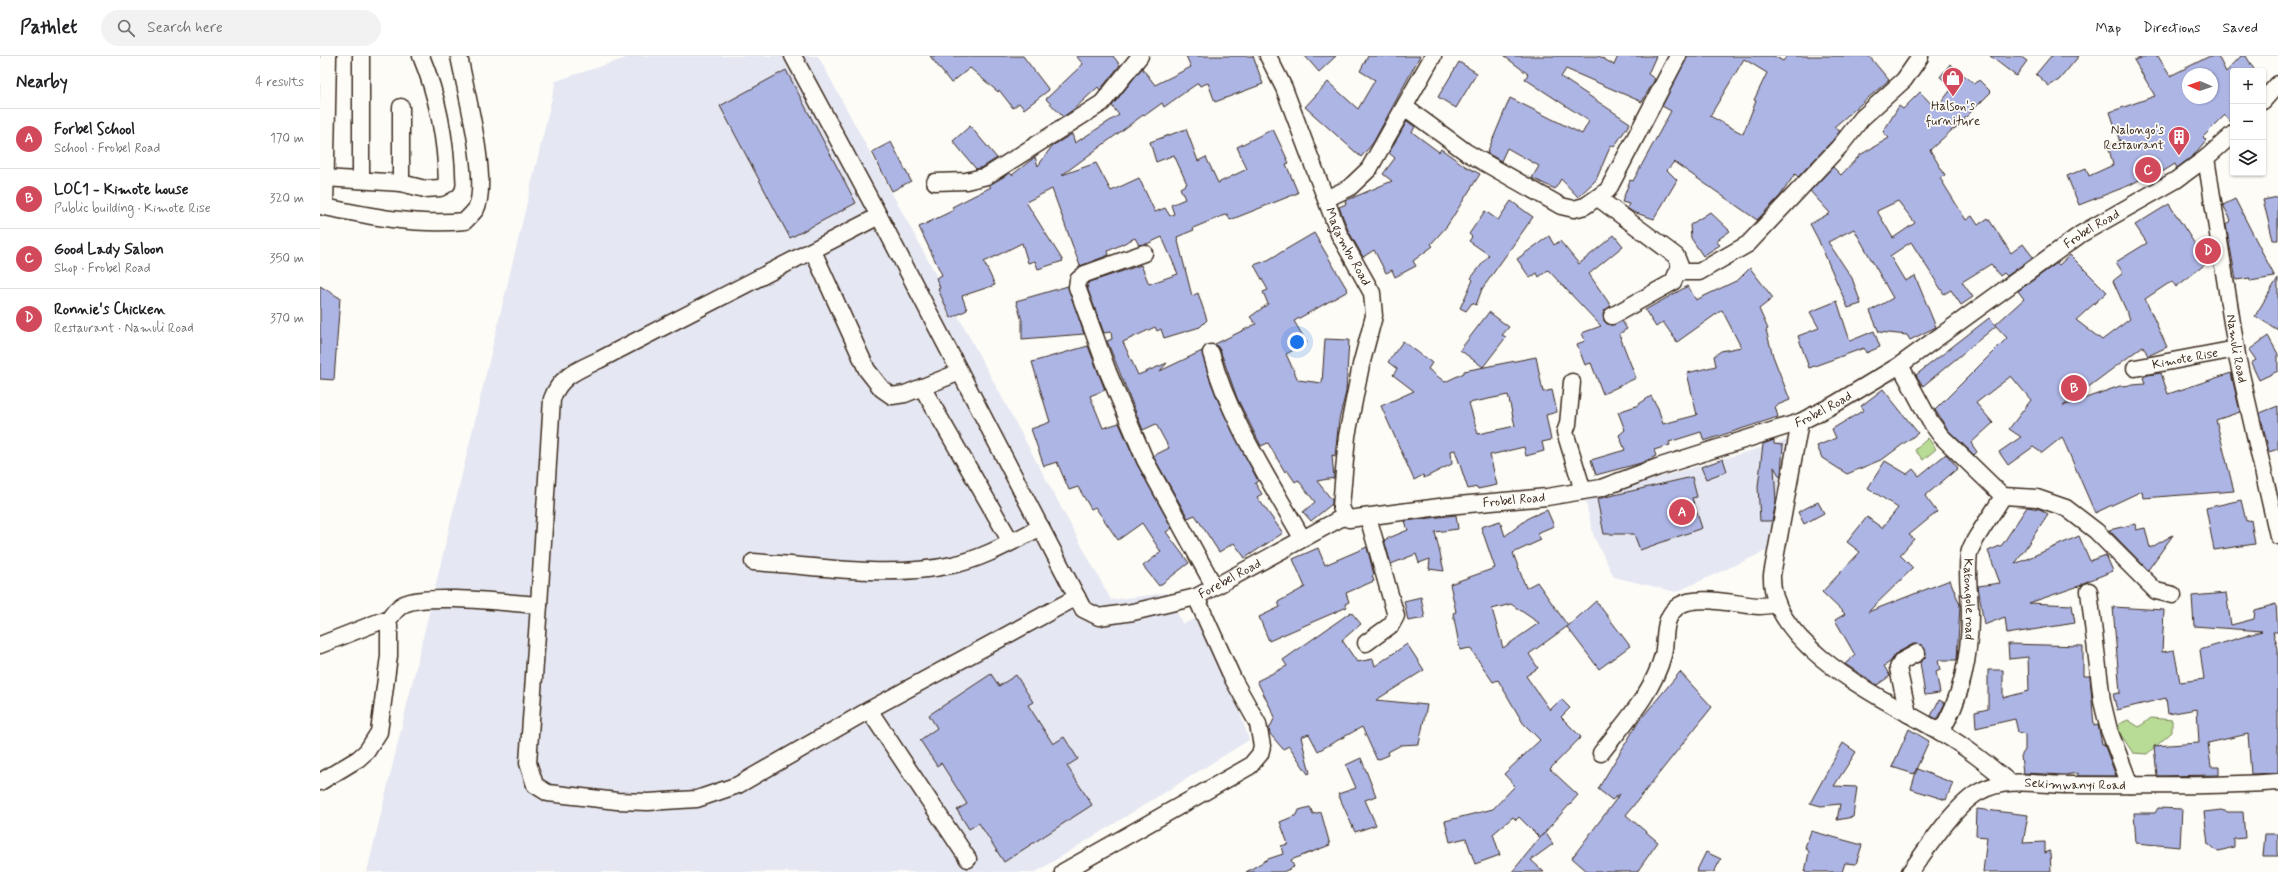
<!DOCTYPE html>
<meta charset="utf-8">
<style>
:root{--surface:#fff;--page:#f2f2f2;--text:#202124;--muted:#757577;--line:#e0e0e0;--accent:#d1495b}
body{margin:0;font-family:Mynerve,sans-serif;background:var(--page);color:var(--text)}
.controls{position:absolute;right:12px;top:12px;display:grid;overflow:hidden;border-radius:4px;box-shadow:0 1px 3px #0004}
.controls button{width:36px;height:36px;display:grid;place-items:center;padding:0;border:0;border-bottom:1px solid var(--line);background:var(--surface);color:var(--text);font:20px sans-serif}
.compass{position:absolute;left:1862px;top:12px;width:36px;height:36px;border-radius:50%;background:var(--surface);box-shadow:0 1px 3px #0004;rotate:272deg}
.you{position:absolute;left:977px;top:286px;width:14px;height:14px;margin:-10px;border:3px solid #fff;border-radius:50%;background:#1a73e8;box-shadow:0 0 0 6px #1a73e833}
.badge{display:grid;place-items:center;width:26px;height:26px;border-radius:50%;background:var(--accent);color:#fff;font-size:13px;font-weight:700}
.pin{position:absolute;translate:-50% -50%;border:2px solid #fff;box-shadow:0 1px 4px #0006}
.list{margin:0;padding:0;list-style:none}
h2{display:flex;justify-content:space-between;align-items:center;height:52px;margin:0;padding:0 16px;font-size:17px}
h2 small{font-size:13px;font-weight:400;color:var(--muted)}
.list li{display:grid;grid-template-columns:26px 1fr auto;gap:12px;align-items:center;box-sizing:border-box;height:60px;padding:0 16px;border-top:1px solid var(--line)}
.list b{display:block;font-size:15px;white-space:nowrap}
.list p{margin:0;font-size:13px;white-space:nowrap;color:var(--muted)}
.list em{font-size:13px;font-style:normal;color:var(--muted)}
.icon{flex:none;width:22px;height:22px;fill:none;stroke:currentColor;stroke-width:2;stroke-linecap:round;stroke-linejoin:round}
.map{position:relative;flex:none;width:1958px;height:816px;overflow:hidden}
header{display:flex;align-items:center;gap:24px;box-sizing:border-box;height:56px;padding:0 20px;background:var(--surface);border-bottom:1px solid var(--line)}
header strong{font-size:19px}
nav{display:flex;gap:22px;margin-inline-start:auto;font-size:14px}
.search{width:280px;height:36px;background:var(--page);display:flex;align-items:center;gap:10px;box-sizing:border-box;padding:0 14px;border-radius:22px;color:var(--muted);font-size:15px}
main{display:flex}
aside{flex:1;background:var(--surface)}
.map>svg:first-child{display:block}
</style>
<header>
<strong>Pathlet</strong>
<div class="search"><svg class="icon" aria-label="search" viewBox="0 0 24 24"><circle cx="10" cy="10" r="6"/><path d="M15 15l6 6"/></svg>Search here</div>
<nav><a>Map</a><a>Directions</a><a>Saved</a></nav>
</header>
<main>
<aside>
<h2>Nearby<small>4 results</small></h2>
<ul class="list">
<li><span class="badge">A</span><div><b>Forbel School</b><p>School · Frobel Road</p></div><em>170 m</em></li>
<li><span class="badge">B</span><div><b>LOC1 - Kimote house</b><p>Public building · Kimote Rise</p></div><em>320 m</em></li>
<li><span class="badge">C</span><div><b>Good Lady Saloon</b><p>Shop · Frobel Road</p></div><em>350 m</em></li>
<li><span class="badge">D</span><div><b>Ronnie's Chicken</b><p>Restaurant · Namuli Road</p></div><em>370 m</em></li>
</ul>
</aside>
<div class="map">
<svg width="1958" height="816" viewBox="0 0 1958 816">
<rect width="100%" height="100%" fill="#fdfcf7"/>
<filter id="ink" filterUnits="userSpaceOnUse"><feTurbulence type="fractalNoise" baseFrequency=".025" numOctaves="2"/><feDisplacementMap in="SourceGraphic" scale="8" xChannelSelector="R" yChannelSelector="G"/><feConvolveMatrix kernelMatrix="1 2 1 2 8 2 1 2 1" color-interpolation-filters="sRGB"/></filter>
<g filter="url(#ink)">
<path fill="#e5e7f2" d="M312 0H498L791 544 846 537 863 568 882 560 912 632 929 684 716 816H47L236 25Z
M1471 383 1448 494 1356 536 1294 521 1274 481 1265 443Z"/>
<path fill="#b8dc96" stroke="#7a835a" d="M1608 382 1616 393 1603 404 1595 394Z
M1831 662 1852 664V676L1827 698 1813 697 1799 676V668L1808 664 1819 671Z"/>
<path fill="#adb5e5" stroke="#3b2a1e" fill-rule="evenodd" d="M610 0H703L729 34 704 53 699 47 693 52 679 34 678 36 650 12 631 27Z
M756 0H793L800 9 780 34 778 31 754 53 743 61 726 43 763 8Z
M866 0H933L943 28 895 46 888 27 880 30 878 27 844 51 842 47 824 60 823 59 742 119 776 107 791 135 819 122 835 156 845 152 850 160 854 158 851 149 865 143 860 132 867 128 854 99 836 106 830 86 866 73 878 105 886 101 898 127 927 113 917 91 953 73 969 107 966 108 978 137 910 164 907 158 873 172 874 174 857 181 872 240 878 237 887 264 880 271 844 282 841 273 837 275 835 271 803 286 818 319 847 307 840 315 882 295 890 324 900 349 938 425 935 427 942 438 937 441 963 477 925 502 914 487 899 496 875 459 868 462 833 400 849 392 836 368 823 374 787 285 792 283 791 276 784 277 768 234 767 228 770 226 821 209 829 228 858 218 842 181 827 188 819 189 815 182 788 195 789 199 760 210 732 133 706 146 743 205 718 213 715 205 708 207 702 187 664 206 675 229 642 240 647 254 631 262 618 233 620 232 616 222 622 219 599 171 634 154 632 151 671 131 669 129 690 117 692 119 715 101 718 110 732 90 752 78 755 87 799 59 792 50 822 12 835 29 871 11Z
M985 0H1016L999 16Z
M1048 0H1100L1053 87 1041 101 985 51 1008 26 1038 53 1055 24 1040 15Z
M1184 0H1279L1294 9 1298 0H1336L1328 18 1335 23 1322 46 1246 13 1241 21 1310 67 1294 91 1291 89 1276 124 1258 141 1241 123 1235 133 1212 122 1219 110 1187 92 1181 105 1167 97 1190 42 1262 78 1269 65 1205 23 1208 18Z
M1367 0H1454L1463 5 1467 0H1549L1569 24 1514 71 1520 75 1513 84 1478 121 1475 118 1460 140 1437 164 1354 106 1347 114 1357 124 1334 163 1313 156 1307 152 1309 148 1302 146 1310 124 1313 125 1351 55 1342 50ZM1424 3 1447 17 1434 44 1436 45 1423 78 1390 60Z
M1670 0H1700L1707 5 1696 20Z
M1731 0H1759L1739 24 1729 30 1716 18Z
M1828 0H1838L1850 20 1890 0H1898L1906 16 1921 0H1926L1935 15H1913V69L1905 59 1883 81 1886 84 1874 99 1857 112 1855 108 1834 121 1832 117 1810 129 1759 149 1747 120 1766 112 1769 120 1793 109 1788 89 1800 86 1790 56 1835 40 1814 4ZM1868 18H1892V42H1868Z
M1139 6 1157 17 1136 52 1118 41Z
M1630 8 1655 28 1659 24 1671 36 1644 63 1646 65 1632 74 1610 94 1625 119 1620 122 1646 164 1652 160 1658 169 1668 162 1691 197 1703 188 1713 201 1687 220 1684 217 1680 220 1671 208 1642 226 1653 241 1641 249 1631 234 1624 238 1591 186 1570 200 1585 225 1595 220 1616 271 1590 284 1587 279 1559 276 1550 255 1573 242 1534 173 1508 186 1532 222 1541 248 1528 252 1498 183 1490 168 1510 157 1490 135 1513 111 1521 119 1540 99 1569 82 1563 76 1579 50 1583 53 1600 36 1616 53 1633 31 1620 21ZM1578 145 1595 167 1573 182 1557 155Z
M466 14 536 147 470 182 400 50Z
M1087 65 1095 71 1092 76 1119 96 1121 93 1145 110 1160 118 1127 170 1111 188 1113 190 1093 205 1096 210 1075 221 1072 214 1066 217 1054 194 1043 201 1028 174 1019 151 1026 148 1025 145 1072 125 1063 118 1075 102 1069 97Z
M650 70 677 102 663 111 656 113 633 85Z
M571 86 591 125 572 135 552 96Z
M1958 141V184H1953L1943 144Z
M1915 143 1955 221 1930 225V222L1916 224 1906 169 1911 164 1903 149Z
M1191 145 1213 161 1162 233 1156 249 1152 247 1146 255 1140 252 1153 224 1151 222 1169 199 1149 185 1152 181 1149 178 1165 155 1178 164Z
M1849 148 1880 196 1890 186 1892 203 1856 231 1852 225 1825 243 1847 291 1828 300 1823 290 1743 350 1800 330 1825 328 1823 321 1828 319 1841 317 1848 338 1911 317 1920 356 1896 364 1914 435 1823 442 1822 435 1775 457 1742 381 1722 397 1713 391 1688 409 1679 396 1701 381 1689 373 1711 344 1691 320 1656 347 1673 367 1651 387 1657 396 1654 399 1628 374 1615 354 1687 282 1676 270 1603 330 1596 319 1669 262 1675 269 1704 243 1698 235 1737 207 1739 209 1750 199 1787 236 1756 264 1782 284 1810 263 1793 225 1803 217 1796 206 1827 187 1815 169Z
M1390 156 1410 175 1396 185 1400 189 1383 200 1371 182 1370 169Z
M994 177 1028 235 974 265 987 287 966 298 978 324 1002 327 1005 283 1029 284 1026 336 1019 364 1015 400 1012 399 1014 422 997 425 1012 444V448L991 465 983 456 995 446 978 424 975 426 967 414 965 416 948 387 941 390 917 342 900 294 895 288 936 268 930 261 948 248 943 236 948 234 934 209 948 204Z
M1294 179 1303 190 1269 218 1291 250 1284 255V265L1291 269 1302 265 1307 273 1299 278 1316 322 1283 338 1271 307 1265 309 1257 288 1265 285 1262 277 1281 270 1228 214 1219 221 1217 217 1210 222 1197 203 1229 180 1234 189 1240 185 1259 208Z
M1430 212 1453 242 1439 253 1448 273 1446 274 1453 300 1470 344 1455 350 1458 361 1384 385 1381 376 1349 386 1350 389 1334 394 1336 400 1321 407 1276 419 1271 404 1305 394 1299 379 1305 374 1298 356 1316 350 1331 340 1338 352 1343 368 1377 359 1367 317 1396 310 1394 300 1401 295 1421 291 1402 254 1357 286 1343 266 1336 271 1325 254 1368 230 1376 244 1418 224Z
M1958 222V274L1935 260Z
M0 230 20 242 14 324 0 323Z
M748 230 764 278 702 283V265L696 245Z
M1517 245 1530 285 1554 275 1560 291 1546 297 1544 292 1489 312 1478 280 1499 272 1490 256Z
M1169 256 1189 271 1182 279 1186 281 1163 311 1140 294Z
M1948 280 1958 298V315L1939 324 1931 307 1936 304 1929 294Z
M1083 285 1112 307 1108 313 1125 326 1144 317V315L1216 301 1223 336 1232 334 1237 356 1226 359 1231 384 1222 386 1224 395 1206 400 1204 391 1170 399 1177 429 1158 433 1157 431 1148 433 1135 394 1131 395 1132 408 1104 422 1103 419 1094 424 1061 350 1094 335 1073 319 1077 313 1068 306ZM1188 339 1195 370 1158 378 1149 347Z
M768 290 785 334 770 340 783 372 799 367 817 408 852 472 846 476 869 507 839 530 823 510 841 496 822 467 798 484 775 451 771 453 758 431 749 434 737 406 724 410 711 373 730 366 712 306Z
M1563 333 1598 377 1563 403 1527 418 1502 402 1497 390 1516 382 1512 373 1544 354 1541 350Z
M1958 350V393L1949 396 1940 357Z
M1454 384V388L1463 389 1461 419 1460 421 1454 411 1456 446 1452 465H1440L1438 431 1443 388Z
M1626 398 1638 412 1605 440 1617 456 1589 479 1594 483 1580 499 1593 512 1548 556 1630 524 1640 549 1637 604H1618L1620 614 1616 616 1620 637 1605 639 1600 606 1605 602 1606 597 1602 589 1593 588 1577 597 1570 606 1564 610 1570 620 1557 629 1525 608 1535 599 1515 564 1525 558 1502 536 1540 496 1527 486 1547 461 1562 472 1578 452 1548 432 1565 405 1587 418 1593 413 1599 420Z
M1403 403 1407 415 1386 423 1381 411Z
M1372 421 1377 441 1372 442 1382 472 1320 494 1314 478H1284L1277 443Z
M1921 444 1926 465 1931 464 1935 488 1894 494 1886 452Z
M1498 446 1504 457 1484 468 1478 456Z
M1707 451 1720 453 1728 458 1695 508 1759 480 1770 505 1786 499 1793 515 1763 527 1762 529 1709 547 1752 549 1755 567 1687 578 1685 561 1664 569 1658 530 1680 527 1668 495 1682 489Z
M1227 454 1234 470 1217 477 1221 484 1193 497 1206 532 1217 526 1248 570 1209 598 1218 612 1206 620 1230 654 1241 643 1250 652 1241 661 1261 681 1230 713 1258 739 1225 776 1233 788 1211 804 1224 816H1192L1224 777 1220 782 1199 761 1196 764 1193 761 1173 778 1180 799 1155 808 1146 782 1130 786 1125 765 1173 753 1195 730 1184 718 1220 684 1203 667 1178 624 1173 626 1150 592 1140 594 1133 557 1136 556 1130 528 1175 512 1161 471 1180 465 1185 480 1210 461ZM1191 548 1219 567 1183 592 1172 553Z
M1136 459 1138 473 1115 476 1124 515 1109 513 1110 503 1099 507 1096 498 1071 508 1064 484 1088 474 1085 465Z
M1815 468 1816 474 1825 472 1830 492 1853 479 1828 514 1789 474Z
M1047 491 1054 519 1052 520 1054 525 1026 537 1029 546 1025 548 1027 551 949 585 939 561 960 551 958 546 985 531 973 503 998 492 1005 509Z
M1906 537 1911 569 1934 563 1935 554 1956 548 1958 576H1953L1958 592V717L1931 718 1928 678 1888 687 1891 711H1899V719L1837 720 1834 690 1879 687 1877 653 1848 658 1846 642 1797 654 1793 638 1800 637 1793 551 1844 554 1842 596 1854 594 1860 626 1884 623 1880 594 1942 575 1874 570 1872 540Z
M1101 541 1105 562 1088 565 1084 545Z
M1276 545 1310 590 1279 613 1247 571Z
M1031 556 1041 568 1022 584 1037 606 1053 603 1055 610 1087 588 1104 614 1056 644 1107 649 1099 688 1081 689 1068 696 1069 699 1057 704 1042 671 998 695 989 678 981 681 990 717 988 718 969 690 963 693 950 678 949 673 955 661 937 625 967 610 963 604Z
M1688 588 1763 590V620H1770L1774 670 1778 669 1782 688H1784L1796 720H1758V717L1745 719 1703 717 1701 700 1705 694V678L1698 676 1695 663 1656 672 1655 656 1668 653V614H1683V642L1709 635 1708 601 1689 603Z
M1360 616 1392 651 1306 759 1338 786 1317 816H1268L1252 802 1300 738 1292 744 1278 733 1319 665Z
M671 618 679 630 696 619 713 646 708 649 733 688 744 681 758 703 747 710 772 749 684 806 659 767 649 773 637 754 647 748 621 707 617 710 600 684 617 672 609 659Z
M1619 644 1625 647 1617 663 1611 660Z
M1589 673 1609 685 1594 718 1572 711Z
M1523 687 1536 696 1514 730 1537 731 1533 761 1517 764 1520 748 1501 750 1490 747Z
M1041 702 1056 740 1045 744 1056 769 1035 776 1018 738 1036 732 1026 709Z
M1597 713 1633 727 1626 744 1591 733Z
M990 751 993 758 1001 756 1010 789 971 804 974 811 963 816H926L948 803 963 798 961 790 968 788 960 766 977 759 979 754Z
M1838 752 1862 753 1860 791 1816 787 1814 757H1835Z
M1657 753 1708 759 1703 787 1725 786V797L1730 795 1731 816H1663L1667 781 1656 780Z
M1901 754 1908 756H1923L1925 782 1914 783V791L1899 795 1895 794 1888 788 1884 756Z
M1491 775 1542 789 1536 808 1525 807 1522 816H1485L1489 796 1485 791Z
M1945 778H1958V800H1943Z
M1386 796 1401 803 1394 816H1376Z"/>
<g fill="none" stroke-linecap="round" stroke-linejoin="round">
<g stroke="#3b2a1e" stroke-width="19">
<g id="minor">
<path d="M41 0V124"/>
<path d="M473 0 559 160 763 553 779 561 813 556 876 541"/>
<path id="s1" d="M948 0 964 32 1019 178 1052 237 1054 260 1041 309 1027 380 1021 451 1025 460"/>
<path d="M1943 45 1958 28"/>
<path d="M1086 52 1146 96 1241 150 1254 153 1265 150 1288 134 1358 0"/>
<path id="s2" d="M1886 102 1918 305 1958 480"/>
<path d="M5 122 81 127 105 133 120 132 127 128C126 83 118 41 101 0"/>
<path d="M615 126 646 125 667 120 782 47 820 0"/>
<path d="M81 127V51"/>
<path d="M1278 142 1356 200 1360 210 1353 226 1292 260"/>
<path d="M1006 143 1029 132 1049 113 1113 0"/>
<path d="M0 150C48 160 96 170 145 165 149 161 153 157 156 153 170 126 145 32 139 0"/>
<path d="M5 151 8 0"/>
<path d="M493 195 547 314 562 333 572 340 585 338 640 316"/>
<path d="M824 197 765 218 758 224 757 231 788 316 825 404 894 530"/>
<path d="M1359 216H1379L1428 188 1520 90 1542 62 1584 24 1600 1"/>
<path d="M891 297C909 363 949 423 982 482"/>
<path id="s3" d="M1580 309 1610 365 1621 380 1683 440C1675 455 1652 484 1649 498 1646 518 1650 539 1650 559 1650 597 1642 644 1620 676"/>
<path id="s4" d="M1815 312 1916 293"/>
<path d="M1252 326 1248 368 1245 376 1263 435"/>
<path d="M602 331 691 486"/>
<path d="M1480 366 1452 519C1449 591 1568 645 1620 676 1645 690 1667 708 1689 726"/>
<path d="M1683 440 1717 442 1746 452 1776 475 1836 535 1853 539"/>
<path id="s5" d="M1025 460 1029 463 1036 462 1127 450 1227 441 1281 432 1338 411 1480 366 1515 348 1580 309 1761 178 1856 124 1886 102 1913 78"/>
<path d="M433 506C498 510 567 523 632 509 663 503 693 485 721 471"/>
<path d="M1769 535 1782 645 1789 674 1810 729"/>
<path d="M219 549 232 343C240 320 258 314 279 304L559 160"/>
<path d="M67 566C72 559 76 552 84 548 107 537 190 547 219 549L208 707 215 729 228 737 297 745 328 746 377 743 418 729 549 654 757 541"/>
<path d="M1046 587 1071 569 1076 560 1048 461"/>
<path d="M0 589 61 565 67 566 69 570V600L59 676 47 695 38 703 0 726"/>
<path d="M549 654 648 803"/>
<path d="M1588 658 1578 612 1582 605 1597 597"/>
<path d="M1281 697C1305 666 1333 637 1343 599 1347 582 1341 561 1360 549 1378 538 1418 549 1439 550 1445 550 1451 549 1457 548"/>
<path id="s6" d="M743 816 930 710 940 698 942 690 938 668 913 623 876 541 1025 460"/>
<path id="s7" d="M1590 816C1607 793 1635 749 1659 736 1687 720 1718 729 1748 729 1818 729 1888 731 1958 726"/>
</g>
</g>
<use href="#minor" stroke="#fdfcf7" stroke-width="16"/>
</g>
</g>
<defs>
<g id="shop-pin" transform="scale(1.15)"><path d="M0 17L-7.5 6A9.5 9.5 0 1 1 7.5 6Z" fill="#d1495b" stroke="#fdfcf7"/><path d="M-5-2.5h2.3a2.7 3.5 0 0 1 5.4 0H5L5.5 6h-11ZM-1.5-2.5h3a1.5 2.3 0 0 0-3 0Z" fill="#fff"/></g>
<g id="building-pin" transform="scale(1.15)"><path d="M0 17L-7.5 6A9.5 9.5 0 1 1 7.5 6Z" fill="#d1495b" stroke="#fdfcf7"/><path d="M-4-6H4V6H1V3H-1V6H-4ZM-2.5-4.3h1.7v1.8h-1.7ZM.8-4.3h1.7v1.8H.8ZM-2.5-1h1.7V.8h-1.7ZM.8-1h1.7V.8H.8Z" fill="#fff"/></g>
</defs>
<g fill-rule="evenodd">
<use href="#shop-pin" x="1633" y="22"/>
<use href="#building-pin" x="1859" y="81"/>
</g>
<g text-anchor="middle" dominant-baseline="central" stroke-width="3.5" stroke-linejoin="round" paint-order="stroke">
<g font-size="13" fill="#3b2a1e" stroke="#fdfcf7">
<text x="1633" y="50">Halson's<tspan x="1633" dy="15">furniture</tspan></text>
<text x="1844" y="74" text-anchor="end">Nalongo's<tspan x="1844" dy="15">Restaurant</tspan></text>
</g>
<g font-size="13" fill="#3b2a1e" stroke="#fdfcf7">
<text stroke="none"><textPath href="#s5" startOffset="819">Frobel Road</textPath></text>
<text stroke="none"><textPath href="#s1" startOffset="207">Magambo Road</textPath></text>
<text stroke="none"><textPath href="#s2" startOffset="193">Namuli Road</textPath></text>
<text stroke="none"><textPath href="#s4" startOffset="51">Kimote Rise</textPath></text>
<text stroke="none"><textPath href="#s5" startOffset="495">Frobel Road</textPath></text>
<text stroke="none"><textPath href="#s5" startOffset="171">Frobel Road</textPath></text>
<text stroke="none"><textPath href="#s6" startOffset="441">Forebel Road</textPath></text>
<text stroke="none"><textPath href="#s3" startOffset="281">Katongole road</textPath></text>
<text stroke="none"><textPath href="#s7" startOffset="204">Sekimwanyi Road</textPath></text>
</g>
</g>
</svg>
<div class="controls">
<button>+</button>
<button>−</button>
<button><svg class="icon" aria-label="layers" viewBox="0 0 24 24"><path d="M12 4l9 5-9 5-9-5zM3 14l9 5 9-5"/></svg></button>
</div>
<svg class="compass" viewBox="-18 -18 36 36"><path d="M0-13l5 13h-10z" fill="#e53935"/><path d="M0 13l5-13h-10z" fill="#757577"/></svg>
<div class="you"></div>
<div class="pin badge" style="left:1362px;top:456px">A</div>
<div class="pin badge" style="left:1754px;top:332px">B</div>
<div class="pin badge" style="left:1828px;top:114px">C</div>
<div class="pin badge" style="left:1888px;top:195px">D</div>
</div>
</main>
